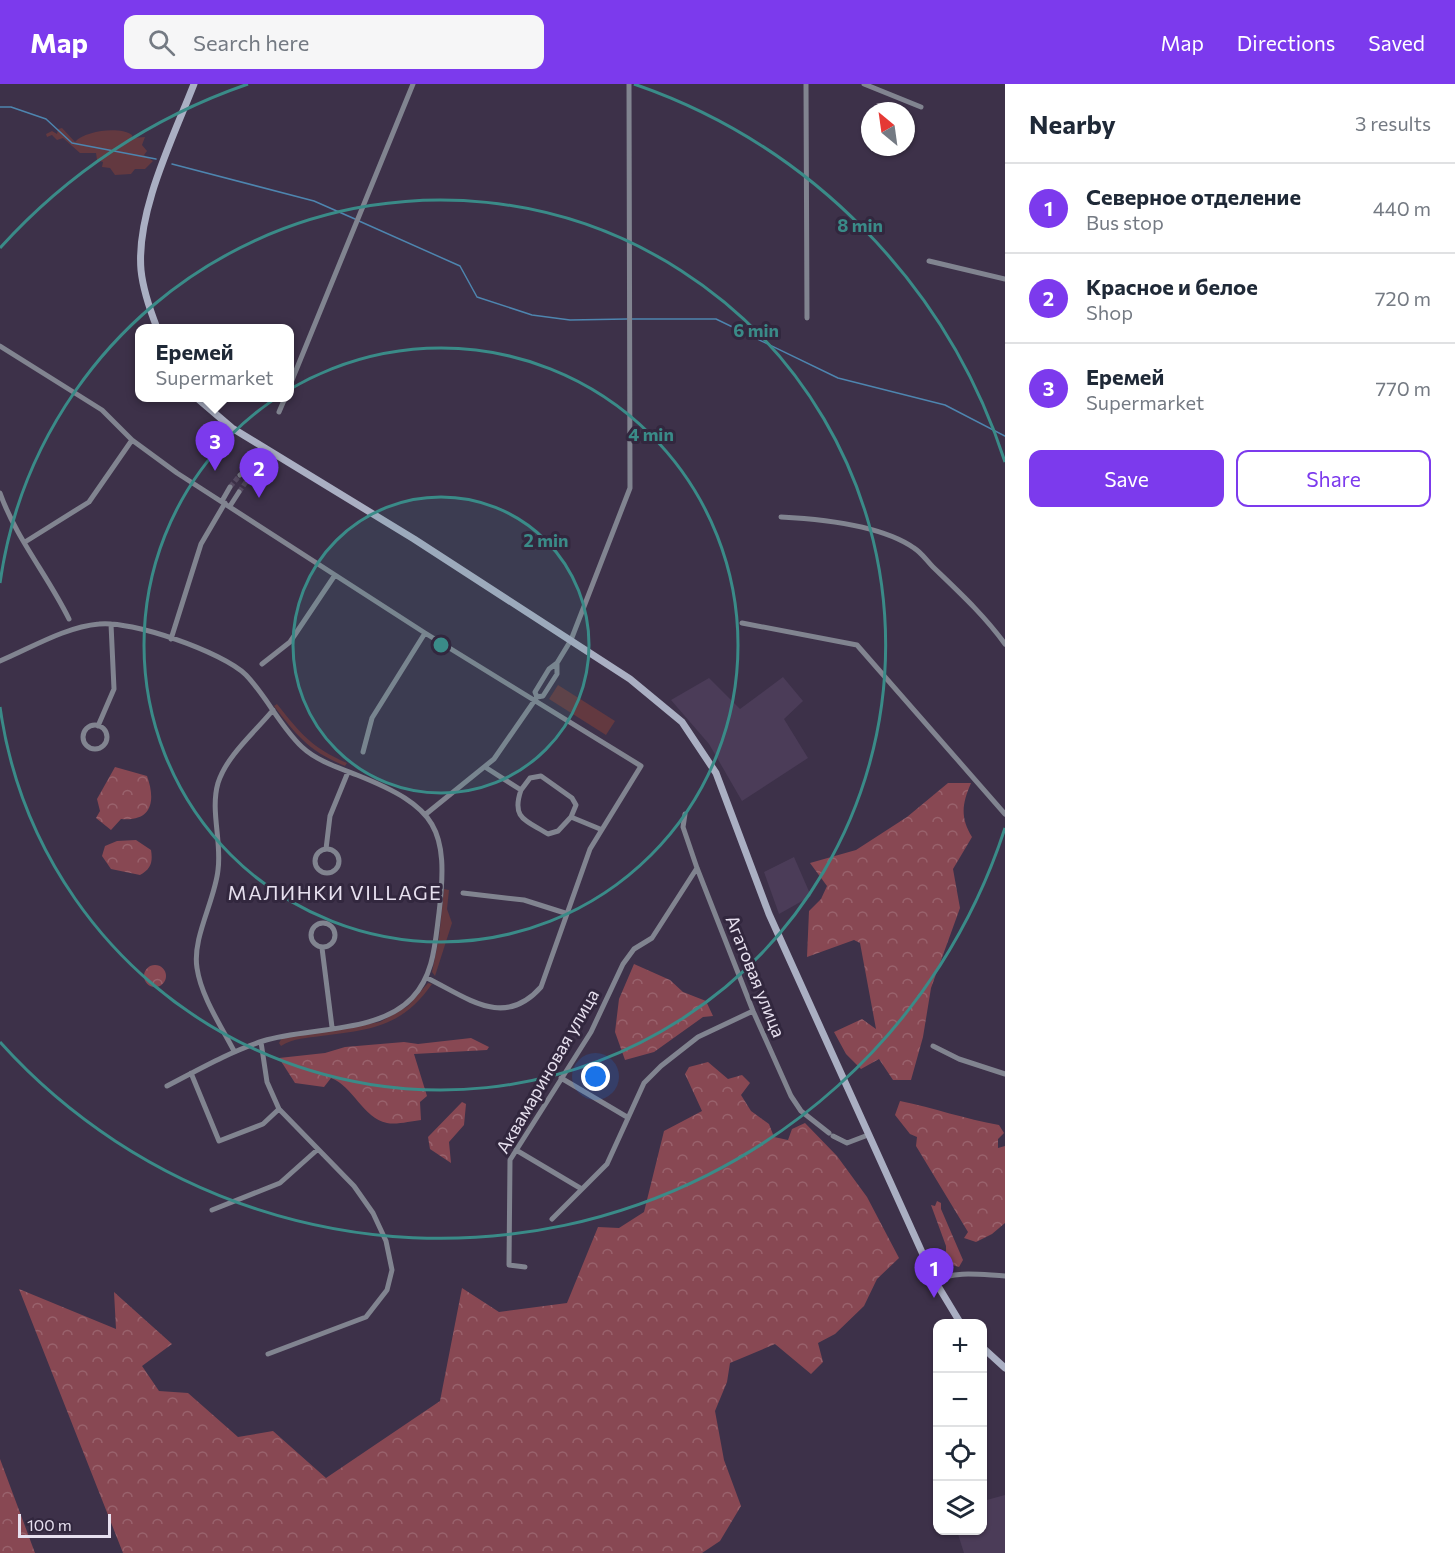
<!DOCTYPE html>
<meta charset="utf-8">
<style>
:root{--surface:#fff;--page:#f6f6f7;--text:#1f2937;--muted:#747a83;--line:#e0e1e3;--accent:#7c3aed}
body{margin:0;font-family:Commissioner,sans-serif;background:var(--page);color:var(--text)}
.controls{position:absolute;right:18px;bottom:18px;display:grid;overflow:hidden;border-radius:12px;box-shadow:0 2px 4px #0004}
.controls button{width:54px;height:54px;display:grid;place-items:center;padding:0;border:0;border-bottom:2px solid var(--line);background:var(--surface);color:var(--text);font:30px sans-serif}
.compass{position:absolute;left:861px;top:18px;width:54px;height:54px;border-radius:50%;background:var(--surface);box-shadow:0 2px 4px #0004;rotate:331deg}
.scale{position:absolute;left:18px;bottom:15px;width:93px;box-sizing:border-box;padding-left:6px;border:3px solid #e7e0ef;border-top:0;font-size:16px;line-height:21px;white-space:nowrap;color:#e7e0ef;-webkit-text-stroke:4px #32273e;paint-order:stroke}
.you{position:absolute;left:596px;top:993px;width:21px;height:21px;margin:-15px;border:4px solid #fff;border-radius:50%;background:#1a73e8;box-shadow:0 0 0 9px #1a73e833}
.badge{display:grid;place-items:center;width:39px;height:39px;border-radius:50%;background:var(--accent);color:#fff;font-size:20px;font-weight:700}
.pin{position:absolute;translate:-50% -50px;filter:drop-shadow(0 2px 3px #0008)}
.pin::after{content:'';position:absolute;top:32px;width:21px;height:18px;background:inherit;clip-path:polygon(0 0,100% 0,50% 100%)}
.popup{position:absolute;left:135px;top:240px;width:159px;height:78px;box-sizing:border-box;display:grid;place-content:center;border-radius:12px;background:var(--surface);filter:drop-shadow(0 2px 4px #0005);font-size:20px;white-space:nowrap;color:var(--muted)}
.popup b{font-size:22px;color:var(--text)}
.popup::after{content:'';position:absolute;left:50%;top:100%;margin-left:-12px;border:12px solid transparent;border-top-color:var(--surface)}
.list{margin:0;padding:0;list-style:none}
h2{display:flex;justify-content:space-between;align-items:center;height:78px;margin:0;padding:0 24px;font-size:26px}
h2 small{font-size:20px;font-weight:400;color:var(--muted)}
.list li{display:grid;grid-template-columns:39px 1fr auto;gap:18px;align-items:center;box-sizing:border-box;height:90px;padding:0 24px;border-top:2px solid var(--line)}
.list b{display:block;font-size:22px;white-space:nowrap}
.list p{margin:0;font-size:20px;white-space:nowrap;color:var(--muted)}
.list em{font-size:20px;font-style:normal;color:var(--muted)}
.actions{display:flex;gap:12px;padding:18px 24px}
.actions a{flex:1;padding:14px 0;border:2px solid var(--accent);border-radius:12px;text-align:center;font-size:21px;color:var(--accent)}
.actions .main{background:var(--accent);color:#fff}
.icon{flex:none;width:33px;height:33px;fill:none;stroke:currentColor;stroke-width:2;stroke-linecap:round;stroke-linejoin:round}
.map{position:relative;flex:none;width:1005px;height:1469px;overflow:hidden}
header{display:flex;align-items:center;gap:36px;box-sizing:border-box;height:84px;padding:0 30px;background:var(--accent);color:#fff}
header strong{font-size:28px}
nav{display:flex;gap:33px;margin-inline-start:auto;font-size:21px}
.search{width:420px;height:54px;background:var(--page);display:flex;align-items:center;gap:15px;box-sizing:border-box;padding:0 21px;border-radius:12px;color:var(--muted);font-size:22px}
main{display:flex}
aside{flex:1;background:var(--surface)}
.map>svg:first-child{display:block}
</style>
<header>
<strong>Map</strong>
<div class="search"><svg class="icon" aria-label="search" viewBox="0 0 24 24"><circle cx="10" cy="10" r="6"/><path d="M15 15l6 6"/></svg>Search here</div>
<nav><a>Map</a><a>Directions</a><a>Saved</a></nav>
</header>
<main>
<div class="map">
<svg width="1005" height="1469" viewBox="0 0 1005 1469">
<defs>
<pattern id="forest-crowns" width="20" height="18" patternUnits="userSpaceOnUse" patternTransform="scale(1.5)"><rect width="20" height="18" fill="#884853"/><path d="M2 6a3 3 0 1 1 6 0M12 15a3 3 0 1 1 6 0" fill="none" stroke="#99626c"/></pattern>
</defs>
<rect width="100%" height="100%" fill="#3d3149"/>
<path fill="#4b3c58" d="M783 593 803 617 784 635 808 674 742 717 709 660 671 616 709 594 740 625Z
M794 773 811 812 779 830 764 788Z
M1005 1411V1469H964L957 1447 982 1446 983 1417Z"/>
<path fill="#633940" d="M62 44 75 58C85 47 119 42 132 51V54L145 53 142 61 147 67 144 71 153 77 145 85H135L131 90 115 91 110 84 102 83 103 78 97 76 96 69H80L63 54 57 56 52 51 47 53 46 50 52 47 57 50 58 45Z
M558 601 615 637 606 651 549 615Z
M277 620C300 649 312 664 347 679L345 682C309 667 297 652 274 622Z
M444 805 449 806 447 825 452 839 435 892 432 888 439 854Z
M428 899 432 900C402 943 370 946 321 952 307 954 294 954 281 962L279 959 282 954 380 938 408 922Z"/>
<path fill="url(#forest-crowns)" d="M115 683 147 692C156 717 152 738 121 735L111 746 96 734 100 727 97 715Z
M948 699H971C962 720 960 733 972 753L953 785 960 824 931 904 923 953 911 996H893L879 975 861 985 846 970 834 948 862 935 876 945 860 859 854 856 807 873 809 827 821 815 827 802 810 779 856 766 907 733Z
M136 756 151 766C153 778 151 785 140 791L111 785 102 772 105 762 117 757Z
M634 880 670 896 683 908 706 917 713 932 703 933 654 968 625 976 615 948 619 915Z
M144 892a11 11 0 1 1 22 0a11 11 0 1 1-22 0Z
M471 954 489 963 487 966 414 970 427 1012 420 1018 421 1036C411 1037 397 1041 387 1039 363 1034 353 1002 331 994L324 1003 295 999 279 974 325 969 345 963 404 958 418 960Z
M708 978 728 995 742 991 750 999 741 1011 751 1027 769 1040 774 1053 788 1056 792 1045 805 1039 837 1072 867 1113 899 1174 877 1195 864 1222 835 1250 818 1259 823 1278 811 1290 775 1260 730 1279 727 1298 715 1327 724 1376 741 1422 720 1457 702 1469H123L19 1205 116 1245 114 1208 172 1260 142 1282 159 1307 188 1309 238 1353 273 1347 326 1394 440 1317 462 1204 499 1228 567 1219 598 1143 619 1144 644 1128 664 1047 702 1027 685 990 689 983Z
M900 1017C934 1024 965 1035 999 1041L1004 1049 998 1055V1064L1005 1062V1139L992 1150 976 1158 964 1154 968 1148 916 1062 917 1053 910 1050 895 1031Z
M462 1018 466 1020 464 1041 449 1058 451 1079 430 1065 428 1053Z
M937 1117 941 1119V1125L963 1176 959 1183 946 1179V1162L931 1121 935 1122Z
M0 1375 35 1469H0Z"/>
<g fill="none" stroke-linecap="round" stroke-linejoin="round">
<path stroke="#4e85af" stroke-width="1.5" d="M0 23H11L46 35 72 59 156 75
M172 80 314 117 355 135
M359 137 460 182 477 213 532 231 570 236 627 235
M631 235H716L838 294 945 321 1005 352"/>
<path stroke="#564b62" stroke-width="5" stroke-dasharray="5 2.5" stroke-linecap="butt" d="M230 403 240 391
M239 408 248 395"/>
<path stroke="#818490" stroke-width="5" d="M806 0 807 234
M864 0 921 23
M929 177 1005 195
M0 262 102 326 132 356 177 389 425 549 641 682 590 765 541 903C504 945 468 914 427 894
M290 301 413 0
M279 328 285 314
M250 384 263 364
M240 391 250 384 248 395
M0 409C16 454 48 492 69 535
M222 417 230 403
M230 422 239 408
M781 433C820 435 881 441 914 464 921 468 927 477 933 483 959 508 984 531 1005 560
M25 458 89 418 132 356
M742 539 857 561 1005 730
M171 555 201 460 225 419
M0 577C31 564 65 543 99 540 131 536 223 568 246 591 267 613 280 642 302 663 317 677 339 684 357 691 437 723 449 744 439 829 435 859 434 891 412 914 378 950 308 943 263 957 229 968 198 986 167 1002
M557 579 571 556 630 404 629 0
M557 579V590L543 612 537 613 535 608 549 585Z
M262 580 290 558 335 491
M83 653a12 12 0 1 1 24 0a12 12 0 1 1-24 0Z
M98 642 114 605 111 540
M363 668 372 634 425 549
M485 683 521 706 530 694 541 692 572 714 576 721 571 733 600 745
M521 706C511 735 526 736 548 750L558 747 571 733
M426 730 494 675 537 613
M685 730 683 743 697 784 753 927 791 1012 801 1027 829 1049
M315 777a12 12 0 1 1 24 0a12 12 0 1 1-24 0Z
M326 765 330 732 348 688
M463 809 524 816 565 829
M311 851a12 12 0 1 1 24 0a12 12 0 1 1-24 0Z
M322 864 332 943
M261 958 267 998 279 1025 354 1102 373 1129 386 1157 392 1186 387 1206 366 1233 268 1270
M933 962 959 975 1005 990
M234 967C221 942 201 912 197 884 192 854 215 816 218 786 222 757 210 727 218 699 227 671 255 648 273 626
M191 989 219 1057 263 1040 279 1025
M561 994 627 1033
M833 1052 847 1059 868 1051
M516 1066 580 1104
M212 1126 280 1099 317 1066
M552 1135 607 1080 644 999 661 982 698 953 753 927
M525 1183 509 1181 510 1076 591 948 623 880 634 865 652 854 697 784
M935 1197C956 1186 982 1191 1005 1192"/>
<path stroke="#aaafc3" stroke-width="7" d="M157 244C150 226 143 206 141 186 136 128 173 54 194 0
M197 314 232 344 414 455 630 595 682 638 716 689 769 830 935 1197 961 1240
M982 1263 1005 1284"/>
</g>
<circle cx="441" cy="561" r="148" fill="#3a8b88" fill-opacity=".12"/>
<g fill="none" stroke="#3a8b88" stroke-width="3">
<circle cx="441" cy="561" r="148"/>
<circle cx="441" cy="561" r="297"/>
<path d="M0 499A445 445 0 1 1 0 623"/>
<path d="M1005 744A593 593 0 0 1 0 958M0 164A593 593 0 0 1 248 0M634 0A593 593 0 0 1 1005 378"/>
</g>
<g text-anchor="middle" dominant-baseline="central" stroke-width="6" stroke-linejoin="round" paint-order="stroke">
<g font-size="18" fill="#e7e0ef" stroke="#32273e">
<text transform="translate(756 892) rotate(68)">Агатовая улица</text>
<text transform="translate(547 987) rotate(-60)">Аквамариновая улица</text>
</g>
<g font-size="20" letter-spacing="1.5" fill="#e7e0ef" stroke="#32273e">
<text x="335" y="808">МАЛИНКИ VILLAGE</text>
</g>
</g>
<circle cx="441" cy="561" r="9" fill="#3a8b88" stroke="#32273e" stroke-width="3"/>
<g font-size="18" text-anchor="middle" font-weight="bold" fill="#3a8b88" stroke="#32273e" stroke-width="6" stroke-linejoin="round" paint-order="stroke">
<text x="860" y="148">8 min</text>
<text x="756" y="253">6 min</text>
<text x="651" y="357">4 min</text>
<text x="546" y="463">2 min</text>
</g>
</svg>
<div class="controls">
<button>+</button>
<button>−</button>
<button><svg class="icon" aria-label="locate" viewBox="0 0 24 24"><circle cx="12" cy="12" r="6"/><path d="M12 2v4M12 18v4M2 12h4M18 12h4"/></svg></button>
<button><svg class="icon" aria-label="layers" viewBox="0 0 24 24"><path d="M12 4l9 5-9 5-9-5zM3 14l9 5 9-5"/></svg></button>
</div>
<svg class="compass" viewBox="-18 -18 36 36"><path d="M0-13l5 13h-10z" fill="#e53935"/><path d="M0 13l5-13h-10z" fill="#747a83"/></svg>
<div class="scale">100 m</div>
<div class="you"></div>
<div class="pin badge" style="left:934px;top:1214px">1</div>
<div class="pin badge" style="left:259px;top:414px">2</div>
<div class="pin badge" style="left:215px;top:387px">3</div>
<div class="popup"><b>Еремей</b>Supermarket</div>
</div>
<aside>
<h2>Nearby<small>3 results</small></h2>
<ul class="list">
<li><span class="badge">1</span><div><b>Северное отделение</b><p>Bus stop</p></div><em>440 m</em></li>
<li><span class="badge">2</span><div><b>Красное и белое</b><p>Shop</p></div><em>720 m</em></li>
<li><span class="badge">3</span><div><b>Еремей</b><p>Supermarket</p></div><em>770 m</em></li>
</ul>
<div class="actions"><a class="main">Save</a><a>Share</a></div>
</aside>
</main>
